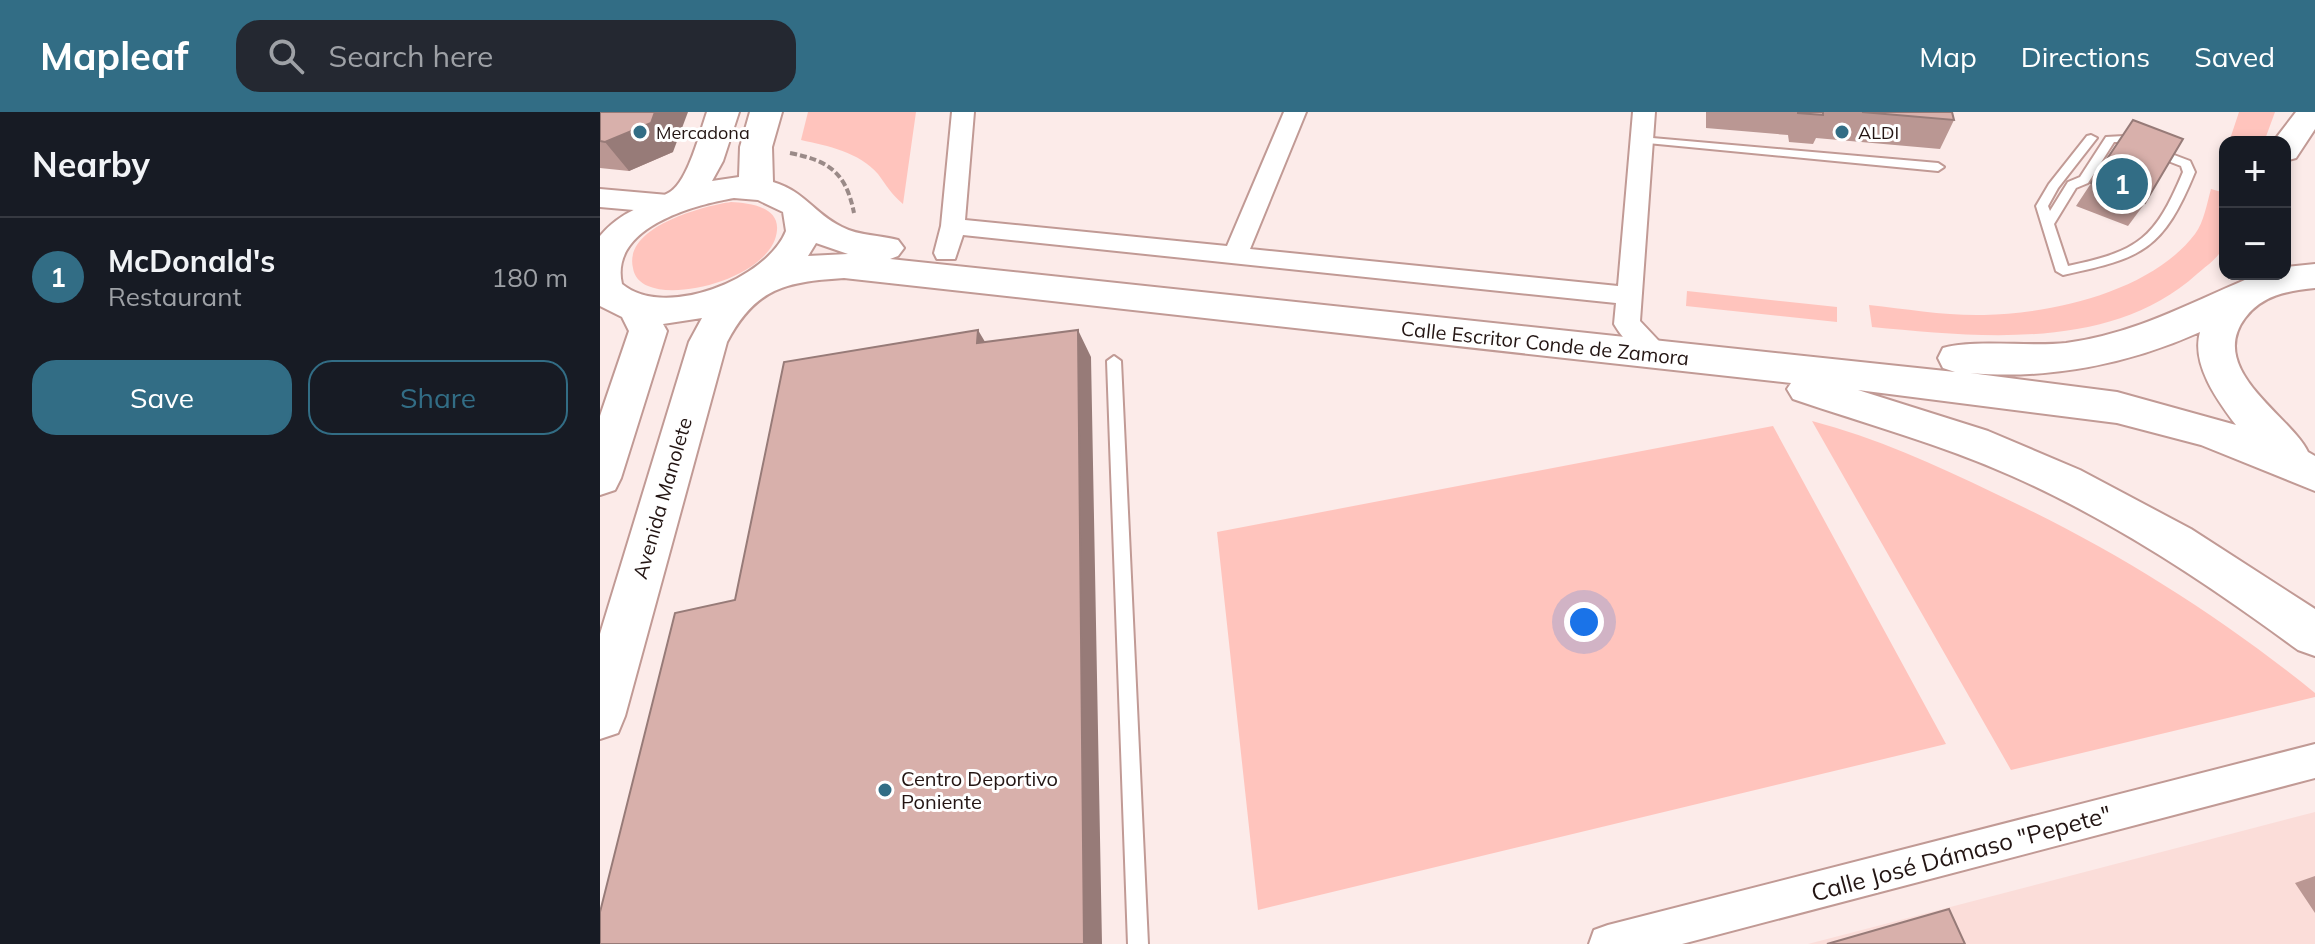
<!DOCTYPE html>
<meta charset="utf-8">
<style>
:root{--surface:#171b24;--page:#242831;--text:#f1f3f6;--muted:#9ea1a6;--line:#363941;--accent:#326d85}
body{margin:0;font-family:Mulish,sans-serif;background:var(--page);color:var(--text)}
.controls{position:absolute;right:24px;top:24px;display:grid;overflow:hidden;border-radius:16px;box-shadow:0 4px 12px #0003}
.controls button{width:72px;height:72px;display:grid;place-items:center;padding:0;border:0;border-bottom:2px solid var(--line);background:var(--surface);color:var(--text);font:40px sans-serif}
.you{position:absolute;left:984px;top:510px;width:28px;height:28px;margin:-20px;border:6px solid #fff;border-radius:50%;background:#1a73e8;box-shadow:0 0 0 12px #1a73e833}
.badge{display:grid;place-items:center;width:52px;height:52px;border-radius:50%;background:var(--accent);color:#fff;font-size:26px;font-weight:700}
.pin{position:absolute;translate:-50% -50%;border:4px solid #fff;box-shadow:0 2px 8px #0006}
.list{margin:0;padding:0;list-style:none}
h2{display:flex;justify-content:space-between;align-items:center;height:104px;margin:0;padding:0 32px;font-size:34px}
h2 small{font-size:26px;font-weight:400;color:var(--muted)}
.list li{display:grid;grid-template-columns:52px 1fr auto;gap:24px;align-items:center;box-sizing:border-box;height:120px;padding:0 32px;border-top:2px solid var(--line)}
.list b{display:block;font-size:30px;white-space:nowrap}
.list p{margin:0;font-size:26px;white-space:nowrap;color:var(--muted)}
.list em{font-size:26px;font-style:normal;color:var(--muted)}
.actions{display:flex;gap:16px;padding:24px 32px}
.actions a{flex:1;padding:18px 0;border:2px solid var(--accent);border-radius:24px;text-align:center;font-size:28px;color:var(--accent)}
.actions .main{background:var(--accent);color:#fff}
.icon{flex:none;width:44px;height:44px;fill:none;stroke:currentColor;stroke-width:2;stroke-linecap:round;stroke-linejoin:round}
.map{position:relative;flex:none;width:1715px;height:832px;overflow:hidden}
header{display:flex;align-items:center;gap:48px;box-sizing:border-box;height:112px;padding:0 40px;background:var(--accent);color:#fff}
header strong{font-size:38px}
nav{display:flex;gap:44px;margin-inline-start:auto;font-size:28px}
.search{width:560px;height:72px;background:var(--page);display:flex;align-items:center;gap:20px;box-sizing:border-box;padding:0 28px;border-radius:24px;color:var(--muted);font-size:30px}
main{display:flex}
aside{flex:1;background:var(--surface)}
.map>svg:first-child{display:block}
</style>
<header>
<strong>Mapleaf</strong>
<div class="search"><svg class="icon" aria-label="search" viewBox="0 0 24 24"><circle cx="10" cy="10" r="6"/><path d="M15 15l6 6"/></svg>Search here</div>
<nav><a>Map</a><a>Directions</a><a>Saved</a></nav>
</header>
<main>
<aside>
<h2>Nearby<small></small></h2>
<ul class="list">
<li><span class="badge">1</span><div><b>McDonald's</b><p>Restaurant</p></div><em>180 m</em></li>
</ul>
<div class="actions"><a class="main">Save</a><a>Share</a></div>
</aside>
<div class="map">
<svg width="1715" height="832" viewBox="0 0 1715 832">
<rect width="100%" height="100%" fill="#fcebe9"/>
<path fill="#fbddd9" d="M1715 700V832H1208Z"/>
<path fill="#ffc4bd" d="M208 0H316L303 92C292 83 286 73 278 62 259 40 228 34 201 28Z
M1639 0H1675L1664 30H1629Z
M1611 77 1625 81C1625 96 1629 116 1625 130 1622 144 1606 154 1597 162 1511 240 1378 225 1272 215L1269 193C1307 197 1346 204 1384 203 1452 202 1552 179 1595 122 1604 110 1607 91 1611 77Z
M131 90C148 91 179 94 177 118 174 162 82 189 48 174 40 171 34 164 33 156 23 115 103 94 131 90Z
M1087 179 1237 195V210L1086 194Z
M1212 309C1276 326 1334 352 1394 381 1510 435 1615 500 1715 581V585L1411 658Z
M1173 314 1346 632 658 798 617 420Z"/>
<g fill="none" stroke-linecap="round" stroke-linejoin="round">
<g stroke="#c19a95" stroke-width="4">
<path id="service" d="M1491 23 1497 26 1458 76 1448 94 1450 99 1468 70 1480 65 1506 25 1524 24 1590 49 1595 60C1563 138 1543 146 1463 163L1456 159 1436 94 1449 72 1487 24ZM1514 30H1519L1581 54 1583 60C1555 127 1539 139 1468 154L1454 112 1476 76 1488 71Z
M1041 25 1338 51 1344 55 1338 59 1037 30 1035 28Z
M514 244 521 249 548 832H528L507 249Z"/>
</g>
<g stroke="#c19a95" stroke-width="4">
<path id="minor" d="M352 0H374L365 108 627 134 684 0H706L650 137 1018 174 1033 0H1055L1040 209 1073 244 1069 251C1048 257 1024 229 1014 212L1016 191 363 123 355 147H337L334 141 341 114Z
M1715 632V666L1082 832H989L994 818 1008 813Z"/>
</g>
<g stroke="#c19a95" stroke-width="4">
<path id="tertiary" d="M0 77 68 83 78 85 83 92 78 99 68 101 0 95Z"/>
</g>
<g stroke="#c19a95" stroke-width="4">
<path id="primary" d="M107 0H139L123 49 112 69 139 65 140 35 150 0H182L172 35 173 70C206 80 213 101 242 115 259 124 280 123 298 128L304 136 298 144 290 147 1355 260 1343 256 1338 246 1343 236C1373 227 1430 235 1466 231 1533 222 1586 193 1647 167L1661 162H1685V155L1715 152V176C1687 179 1662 183 1645 206 1606 258 1691 304 1708 340L1715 344V379L1601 333 1517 311 1258 278 1388 319 1480 358 1591 417 1715 497V544L1698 538C1608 472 1514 409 1412 364 1341 332 1266 312 1193 287L1187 277 1191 271 244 166C186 170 156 175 127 230L25 604 18 621 0 627V522L89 230 102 206 63 212 67 219 21 366 15 378 0 383V304L29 219 22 205 0 194V124C22 98 43 96 70 80 88 69 100 20 107 0ZM134 86 158 88 183 100 186 119C167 167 65 208 22 172 9 116 93 93 134 86ZM216 131 248 142 208 144ZM1600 220C1591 252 1617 288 1636 313L1517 280 1370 261C1449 268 1529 252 1600 220Z
M1696 0H1715V17L1696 46 1685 49V30H1673Z"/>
</g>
<path stroke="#9a8a88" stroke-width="4" stroke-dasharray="7 3" stroke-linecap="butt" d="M190 41C230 49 246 61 254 101"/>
<use href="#service" fill="#fff" fill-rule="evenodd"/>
<use href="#minor" fill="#fff" fill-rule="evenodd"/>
<use href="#tertiary" fill="#fff" fill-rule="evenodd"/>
<use href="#primary" fill="#fff" fill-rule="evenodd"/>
</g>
<path fill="#ba9793" d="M0 0 73 40 29 59 0 56Z
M1106 0H1352L1354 8 1340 37 1216 26 1213 32 1189 30 1188 23 1106 16Z
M1533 8 1545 91 1528 114 1476 94Z
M1715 764V801L1695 771Z"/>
<path fill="#977b78" d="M55 0H88L73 40 29 59 5 30Z
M378 218 394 245 377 231Z
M478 218 491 245 502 832H484Z"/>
<path fill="#d8b0ab" stroke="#977b78" stroke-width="2" d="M0 0H55L51 11 5 30 0 29Z
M1198 0H1223V3L1198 1Z
M1262 0H1352L1354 8Z
M1533 8 1583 27 1545 91 1491 71Z
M378 218 377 231 478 218 484 832H0V800L75 501 135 488 184 250Z
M1349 797 1365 832H1227Z"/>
<g fill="#326d85" stroke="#fff" stroke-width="3">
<circle cx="40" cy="20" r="8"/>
<circle cx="1242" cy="20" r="8"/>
<circle cx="285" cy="678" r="8"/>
</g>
<g text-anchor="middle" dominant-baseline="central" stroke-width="6" stroke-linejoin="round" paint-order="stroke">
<g font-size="18" fill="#231513" stroke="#fff" text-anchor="start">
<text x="56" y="20">Mercadona</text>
<text x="1258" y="20">ALDI</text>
</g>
<g font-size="20" fill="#231513" stroke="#fff">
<text transform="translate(945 231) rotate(6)">Calle Escritor Conde de Zamora</text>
<text transform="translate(62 386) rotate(-74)">Avenida Manolete</text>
</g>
<g font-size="20" fill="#231513" stroke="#fff" text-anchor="start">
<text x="301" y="666">Centro Deportivo<tspan x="301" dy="23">Poniente</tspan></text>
</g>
<g font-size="24" fill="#231513" stroke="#fff">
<text transform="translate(1361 741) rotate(-15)">Calle José Dámaso "Pepete"</text>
</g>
</g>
</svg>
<div class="controls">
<button>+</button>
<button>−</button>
</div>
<div class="you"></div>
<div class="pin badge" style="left:1522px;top:72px">1</div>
</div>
</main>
